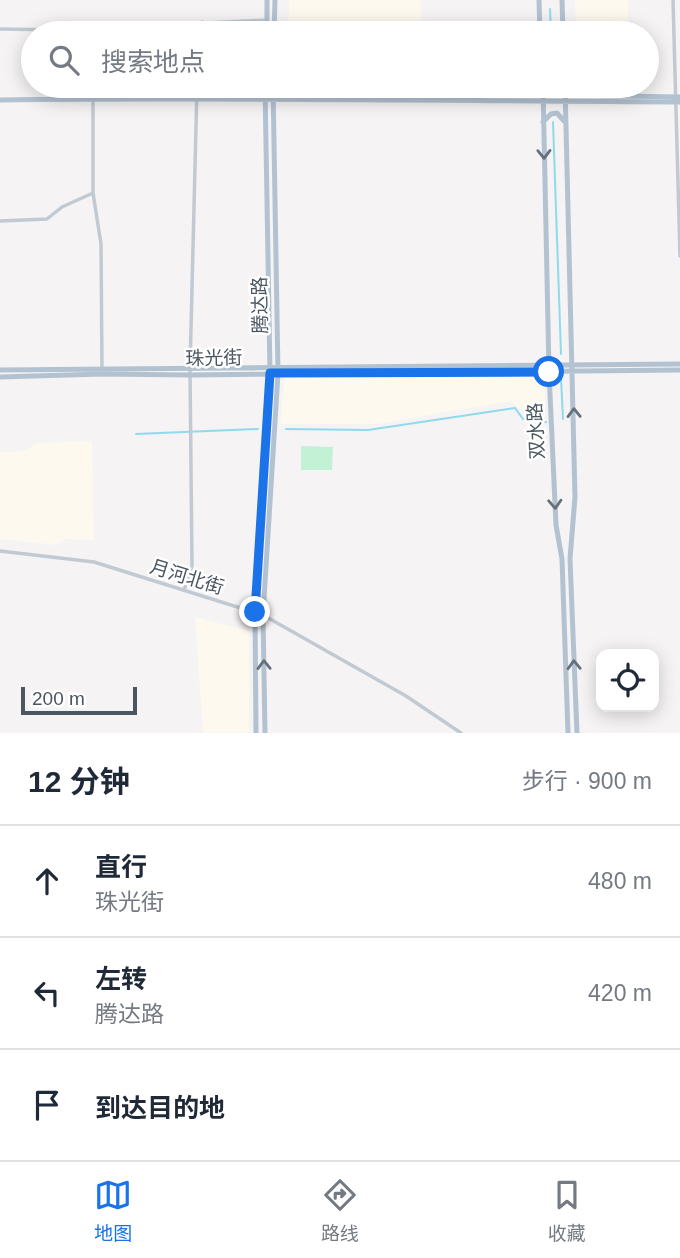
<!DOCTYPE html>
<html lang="zh">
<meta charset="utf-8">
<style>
:root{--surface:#fff;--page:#f2f2f3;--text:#1f2937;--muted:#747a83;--line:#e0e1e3;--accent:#1a73e8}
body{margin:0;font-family:Helvetica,"Noto Sans SC",sans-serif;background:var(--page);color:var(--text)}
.controls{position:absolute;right:21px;bottom:21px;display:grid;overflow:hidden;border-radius:14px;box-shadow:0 4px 18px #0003}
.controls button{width:63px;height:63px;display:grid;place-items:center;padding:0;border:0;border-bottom:2px solid var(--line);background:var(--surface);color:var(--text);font:35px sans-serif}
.scale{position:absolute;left:21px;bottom:18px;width:116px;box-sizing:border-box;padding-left:7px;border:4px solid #4a5661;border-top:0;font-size:19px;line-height:24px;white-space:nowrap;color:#4a5661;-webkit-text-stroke:5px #fff;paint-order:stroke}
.stop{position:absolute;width:21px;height:21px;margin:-16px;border:5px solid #1a73e8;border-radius:50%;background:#fff}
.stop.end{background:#1a73e8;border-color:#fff;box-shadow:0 2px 7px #0008}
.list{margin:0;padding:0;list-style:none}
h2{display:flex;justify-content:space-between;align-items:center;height:91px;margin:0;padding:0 28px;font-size:30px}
h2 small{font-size:23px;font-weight:400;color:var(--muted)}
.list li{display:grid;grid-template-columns:46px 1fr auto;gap:21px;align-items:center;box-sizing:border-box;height:112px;padding:0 28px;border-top:2px solid var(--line)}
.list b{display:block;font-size:26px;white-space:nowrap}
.list p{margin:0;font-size:23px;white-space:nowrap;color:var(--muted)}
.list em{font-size:23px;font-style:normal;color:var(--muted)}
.icon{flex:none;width:38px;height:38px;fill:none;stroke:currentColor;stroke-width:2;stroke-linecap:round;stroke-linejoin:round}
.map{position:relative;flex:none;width:680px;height:733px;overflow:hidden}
.search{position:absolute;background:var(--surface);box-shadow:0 4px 18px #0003;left:21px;right:21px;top:21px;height:77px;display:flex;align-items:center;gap:18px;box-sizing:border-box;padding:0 24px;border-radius:38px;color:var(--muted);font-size:26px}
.sheet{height:427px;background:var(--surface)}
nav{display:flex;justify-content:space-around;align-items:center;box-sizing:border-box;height:98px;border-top:2px solid var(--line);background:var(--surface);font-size:19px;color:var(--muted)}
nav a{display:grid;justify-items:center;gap:4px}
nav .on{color:var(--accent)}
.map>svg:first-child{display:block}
</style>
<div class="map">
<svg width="680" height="733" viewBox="0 0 680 733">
<rect width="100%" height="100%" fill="#f5f3f3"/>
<path fill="#fdf9ef" d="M289 0H421L422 33H288Z
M575 0H628V33H576Z
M287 86H423L424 90H290Z
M285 373 545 374V417L527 415 511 401 377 424H280Z
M92 441 94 540 65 539 57 545 0 539V452L25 451 36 443Z
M195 617 249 631V733H203Z"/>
<path fill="#c3f1d5" d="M301 446 333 447 332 470H301Z"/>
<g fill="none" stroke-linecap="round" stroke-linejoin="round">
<path stroke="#90daee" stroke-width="2" d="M550 9 551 33
M553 122 561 354
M561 378 563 419
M286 429 368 430 515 408 523 419 546 422
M136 434 258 429"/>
<path stroke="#c1cad2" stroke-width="3.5" d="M673 0 680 256
M0 29 62 30 267 20
M201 33 202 22
M93 99V193L101 244 102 369
M0 221 47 219 62 207 93 193
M0 551 94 562 263 615 406 696 461 733
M184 590 192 566 190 369 197 86"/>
<path stroke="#b3c2d1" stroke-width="5" d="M539 0 540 33
M562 0 563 33
M267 33V0
M274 33 275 0
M543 86 549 372 556 525 562 559 568 733
M565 86 575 497 570 559 577 733
M59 96 565 95 680 97
M0 100C227 97 453 101 680 102
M543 122 551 114 557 113 564 121
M0 370 680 364
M0 377 102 374 190 375 680 370
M256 733 255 612 270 373 265 86
M265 733 263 615 278 373 273 86"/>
</g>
<defs><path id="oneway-chevron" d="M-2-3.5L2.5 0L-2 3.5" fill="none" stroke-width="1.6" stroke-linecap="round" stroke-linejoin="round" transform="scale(1.75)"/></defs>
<g stroke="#64717d">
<use href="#oneway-chevron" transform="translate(544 154) rotate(89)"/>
<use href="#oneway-chevron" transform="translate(574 413) rotate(-91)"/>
<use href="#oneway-chevron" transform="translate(555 504) rotate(87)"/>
<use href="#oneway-chevron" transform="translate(264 665) rotate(-91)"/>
<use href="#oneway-chevron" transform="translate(574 665) rotate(-92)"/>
</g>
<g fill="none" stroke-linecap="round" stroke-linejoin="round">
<path stroke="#1a73e8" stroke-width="9" d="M255 612 270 373 549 372"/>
</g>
<g text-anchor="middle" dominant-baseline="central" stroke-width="5" stroke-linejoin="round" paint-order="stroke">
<g font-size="19" fill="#4a5661" stroke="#fff">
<text transform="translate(260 305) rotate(-91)">腾达路</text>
<text transform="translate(214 358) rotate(-1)">珠光街</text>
<text transform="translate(536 431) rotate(-93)">双水路</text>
<text transform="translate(187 577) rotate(17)">月河北街</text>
</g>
</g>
</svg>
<div class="controls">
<button><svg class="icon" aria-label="locate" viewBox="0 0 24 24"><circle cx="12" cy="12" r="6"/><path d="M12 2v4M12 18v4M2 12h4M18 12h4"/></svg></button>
</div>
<div class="scale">200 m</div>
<div class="stop" style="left:549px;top:372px"></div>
<div class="stop end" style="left:255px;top:612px"></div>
<div class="search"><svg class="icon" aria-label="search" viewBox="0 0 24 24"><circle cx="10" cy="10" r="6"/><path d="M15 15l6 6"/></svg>搜索地点</div>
</div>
<section class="sheet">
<h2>12 分钟<small>步行 · 900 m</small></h2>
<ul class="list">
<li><svg class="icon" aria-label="ahead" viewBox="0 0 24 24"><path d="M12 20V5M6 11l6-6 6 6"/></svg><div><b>直行</b><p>珠光街</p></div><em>480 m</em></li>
<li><svg class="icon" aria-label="left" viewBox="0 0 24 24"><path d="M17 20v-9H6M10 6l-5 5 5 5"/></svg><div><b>左转</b><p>腾达路</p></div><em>420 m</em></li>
<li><svg class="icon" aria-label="arrive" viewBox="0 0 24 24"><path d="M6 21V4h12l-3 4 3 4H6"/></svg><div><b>到达目的地</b></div></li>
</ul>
</section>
<nav>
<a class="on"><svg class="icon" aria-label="map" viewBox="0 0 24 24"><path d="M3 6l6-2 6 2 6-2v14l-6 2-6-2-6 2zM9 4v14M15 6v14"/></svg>地图</a>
<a><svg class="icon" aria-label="directions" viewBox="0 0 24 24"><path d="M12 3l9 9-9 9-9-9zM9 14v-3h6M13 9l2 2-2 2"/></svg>路线</a>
<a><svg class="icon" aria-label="saved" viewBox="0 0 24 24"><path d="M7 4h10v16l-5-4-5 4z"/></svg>收藏</a>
</nav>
